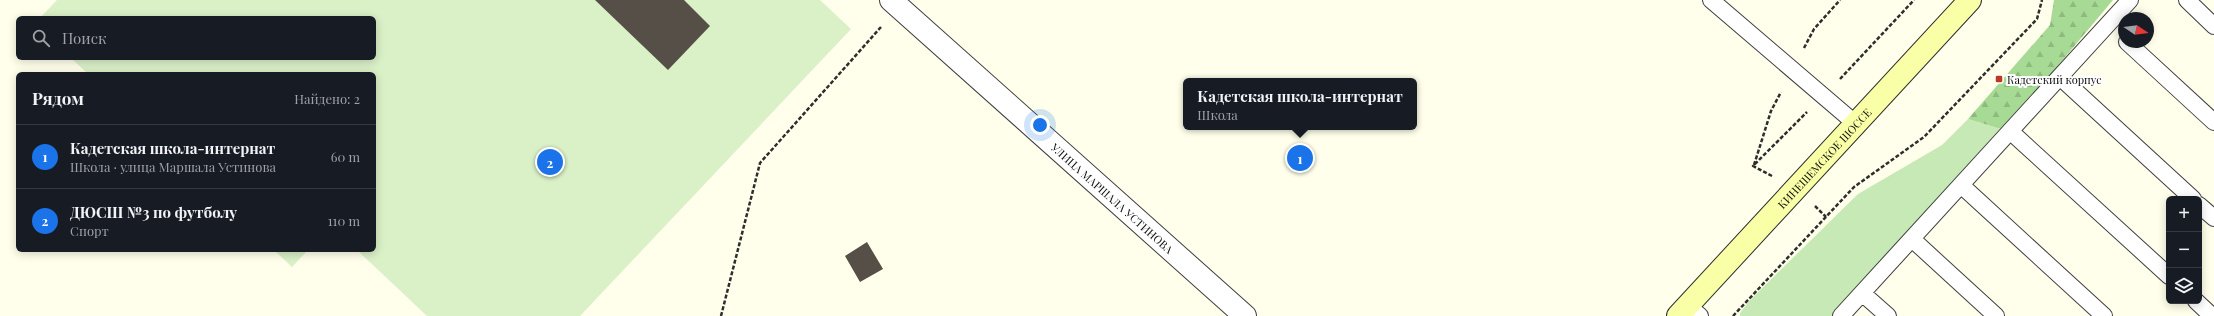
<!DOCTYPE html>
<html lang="ru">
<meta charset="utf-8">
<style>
:root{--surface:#171b24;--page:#20242c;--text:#f1f3f6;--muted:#9ea1a6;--line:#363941;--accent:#1a73e8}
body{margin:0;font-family:"Playfair Display",serif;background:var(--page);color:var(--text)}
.controls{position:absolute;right:12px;bottom:12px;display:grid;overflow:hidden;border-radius:6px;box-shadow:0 2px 10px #0003}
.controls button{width:36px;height:36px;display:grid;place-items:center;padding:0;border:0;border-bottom:1px solid var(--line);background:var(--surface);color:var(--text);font:20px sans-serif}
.compass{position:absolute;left:2118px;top:12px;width:36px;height:36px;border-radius:50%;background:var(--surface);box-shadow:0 2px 10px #0003;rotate:103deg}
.you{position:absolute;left:1040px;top:125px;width:14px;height:14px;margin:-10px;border:3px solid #fff;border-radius:50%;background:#1a73e8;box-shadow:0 0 0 6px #1a73e833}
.badge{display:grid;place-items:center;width:26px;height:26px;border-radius:50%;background:var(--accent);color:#fff;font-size:13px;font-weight:700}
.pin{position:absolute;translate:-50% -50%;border:2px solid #fff;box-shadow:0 1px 4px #0006}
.popup{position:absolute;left:1183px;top:78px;width:234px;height:52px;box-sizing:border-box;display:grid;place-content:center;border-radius:6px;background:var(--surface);filter:drop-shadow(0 1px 3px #0005);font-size:13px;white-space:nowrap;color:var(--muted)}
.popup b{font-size:15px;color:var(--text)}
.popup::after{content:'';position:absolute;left:50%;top:100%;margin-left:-8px;border:8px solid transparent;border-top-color:var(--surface)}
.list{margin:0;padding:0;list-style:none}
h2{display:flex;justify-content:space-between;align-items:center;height:52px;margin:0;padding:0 16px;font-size:17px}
h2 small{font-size:13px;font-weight:400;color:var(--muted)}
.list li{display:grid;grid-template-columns:26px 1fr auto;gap:12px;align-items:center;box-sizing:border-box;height:64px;padding:0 16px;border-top:1px solid var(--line)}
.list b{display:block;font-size:15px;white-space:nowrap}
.list p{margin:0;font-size:13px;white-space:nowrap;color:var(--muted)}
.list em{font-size:13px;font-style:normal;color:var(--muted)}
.icon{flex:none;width:22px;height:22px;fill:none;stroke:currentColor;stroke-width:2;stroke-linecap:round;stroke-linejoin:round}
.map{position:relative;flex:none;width:2214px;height:316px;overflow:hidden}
.search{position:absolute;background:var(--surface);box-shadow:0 2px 10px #0003;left:16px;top:16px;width:360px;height:44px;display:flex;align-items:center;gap:10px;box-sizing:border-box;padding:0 14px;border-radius:6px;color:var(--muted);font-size:15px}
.panel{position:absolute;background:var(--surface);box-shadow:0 2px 10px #0003;left:16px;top:72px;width:360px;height:180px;border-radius:6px}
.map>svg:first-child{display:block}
</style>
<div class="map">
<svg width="2214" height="316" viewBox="0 0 2214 316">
<defs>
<pattern id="forest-firs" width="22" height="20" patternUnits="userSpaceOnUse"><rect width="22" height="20" fill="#a7da94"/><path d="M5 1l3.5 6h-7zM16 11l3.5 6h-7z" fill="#8fba7e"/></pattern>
</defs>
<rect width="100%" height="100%" fill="#ffffeb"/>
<path fill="#c7e9b5" d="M1968 119 2004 130 1834 316H1740V313L1750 300 1858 194 1942 145Z"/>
<path fill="url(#forest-firs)" d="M2054 0H2113L2004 130 1968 119 2050 25Z"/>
<path fill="#daf0c7" d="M57 0H820L851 29 580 316H427L357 250H374V74H88L71 58H374V18H40Z
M274 250H308L292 267Z"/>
<path fill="#554f48" d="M595 0H684L710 26 668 70Z
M867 242 883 269 860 282 845 256Z"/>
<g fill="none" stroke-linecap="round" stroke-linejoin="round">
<g stroke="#3f3f3f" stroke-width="18">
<path id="service" d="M1711 0 1856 124
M2187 0 2214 26
M2127 42 2214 122
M2060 77 2193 199
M2010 131 2169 276
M1961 185 2104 316
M2199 205 2214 218
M1912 239 1996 316
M1862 293 1888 316
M2196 301 2212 316
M1688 306 1700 316
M1841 316 2130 0"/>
</g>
<g stroke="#3f3f3f" stroke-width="24">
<g id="tertiary">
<path id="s1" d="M891 0 1245 316"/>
</g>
</g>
<g stroke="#2e2e2e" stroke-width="24">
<g id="secondary">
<path id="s2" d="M1678 316 1970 0"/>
</g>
</g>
<path stroke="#2e2e2e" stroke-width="2.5" stroke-dasharray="4 2" stroke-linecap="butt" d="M1804 48 1814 29 1840 0
M1840 79 1914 0
M1754 165 1771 111 1781 92
M1772 176 1753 166 1807 112
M1815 206 1826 217
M721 316 760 163 881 27
M1733 316 1854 187 1924 137 2037 19 2042 0"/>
<use href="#service" stroke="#fff" stroke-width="16"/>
<use href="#tertiary" stroke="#fff" stroke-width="22"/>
<use href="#secondary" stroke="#f9ffa6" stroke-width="22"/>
</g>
<rect fill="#bd3823" stroke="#fff" stroke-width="1.5" x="1995" y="75" width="8" height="8" rx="2"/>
<g text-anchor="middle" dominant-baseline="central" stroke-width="4" stroke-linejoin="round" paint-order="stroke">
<g font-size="11" fill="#0c0c0c" stroke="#fff" text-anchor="start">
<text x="2007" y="79">Кадетский корпус</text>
</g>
<g font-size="11" fill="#0c0c0c" stroke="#fff">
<text stroke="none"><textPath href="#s2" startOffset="215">КИНЕШЕМСКОЕ ШОССЕ</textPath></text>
<text stroke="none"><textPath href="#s1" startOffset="297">УЛИЦА МАРШАЛА УСТИНОВА</textPath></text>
</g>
</g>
</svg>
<div class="controls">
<button>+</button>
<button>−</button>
<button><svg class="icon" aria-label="layers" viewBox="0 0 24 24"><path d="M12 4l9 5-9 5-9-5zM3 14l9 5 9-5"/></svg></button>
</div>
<svg class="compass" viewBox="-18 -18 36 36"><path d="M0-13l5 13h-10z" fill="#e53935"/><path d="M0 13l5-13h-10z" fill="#9ea1a6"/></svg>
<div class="you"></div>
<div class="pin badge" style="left:1300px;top:158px">1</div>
<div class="popup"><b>Кадетская школа-интернат</b>Школа</div>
<div class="pin badge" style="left:550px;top:162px">2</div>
<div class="search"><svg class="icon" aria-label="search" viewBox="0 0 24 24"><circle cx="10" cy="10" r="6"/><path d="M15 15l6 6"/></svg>Поиск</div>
<section class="panel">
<h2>Рядом<small>Найдено: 2</small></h2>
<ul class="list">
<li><span class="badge">1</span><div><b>Кадетская школа-интернат</b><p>Школа · улица Маршала Устинова</p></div><em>60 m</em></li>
<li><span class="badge">2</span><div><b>ДЮСШ №3 по футболу</b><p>Спорт</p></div><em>110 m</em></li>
</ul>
</section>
</div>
